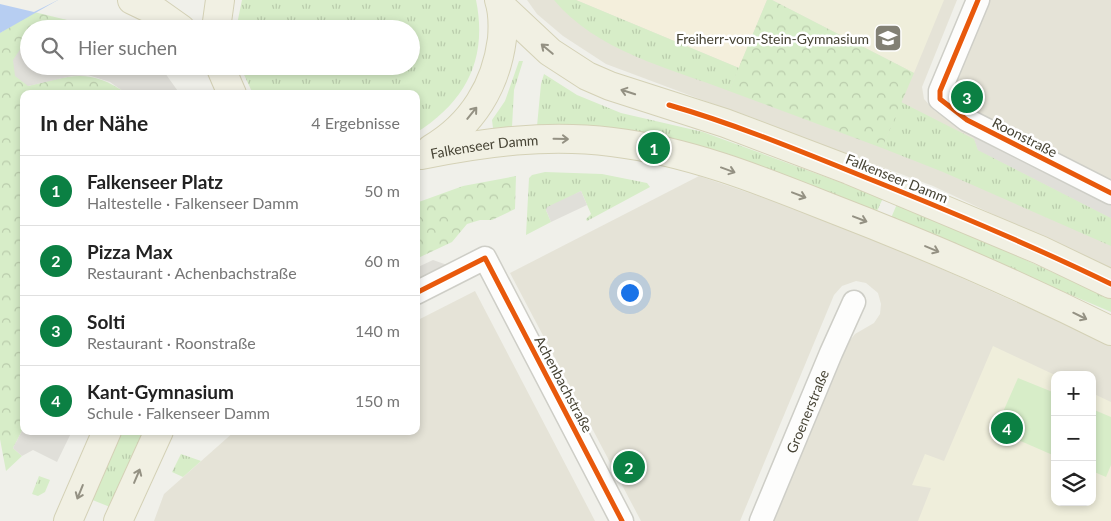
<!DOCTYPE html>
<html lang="de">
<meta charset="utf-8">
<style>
:root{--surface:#fff;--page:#f2f2f2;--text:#222;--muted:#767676;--line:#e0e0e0;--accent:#0b8043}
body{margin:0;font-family:Lato,sans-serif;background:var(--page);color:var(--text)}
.controls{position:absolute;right:15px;bottom:15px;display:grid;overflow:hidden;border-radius:10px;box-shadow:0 2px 8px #0003}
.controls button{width:45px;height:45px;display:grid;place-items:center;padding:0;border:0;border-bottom:1px solid var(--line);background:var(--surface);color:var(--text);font:25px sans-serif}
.you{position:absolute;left:629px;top:292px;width:18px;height:18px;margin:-12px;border:4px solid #fff;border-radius:50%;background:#1a73e8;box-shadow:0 0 0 8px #1a73e833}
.badge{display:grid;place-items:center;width:32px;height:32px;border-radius:50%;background:var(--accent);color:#fff;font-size:16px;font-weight:700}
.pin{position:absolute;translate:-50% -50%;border:2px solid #fff;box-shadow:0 1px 5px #0006}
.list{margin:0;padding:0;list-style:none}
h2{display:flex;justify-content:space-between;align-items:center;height:65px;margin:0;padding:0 20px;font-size:21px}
h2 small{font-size:16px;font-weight:400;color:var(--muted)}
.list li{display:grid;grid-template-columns:32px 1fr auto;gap:15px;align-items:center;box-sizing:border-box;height:70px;padding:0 20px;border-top:1px solid var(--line)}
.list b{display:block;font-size:19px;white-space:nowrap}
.list p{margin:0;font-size:16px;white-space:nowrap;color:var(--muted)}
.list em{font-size:16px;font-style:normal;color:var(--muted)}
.icon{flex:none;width:28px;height:28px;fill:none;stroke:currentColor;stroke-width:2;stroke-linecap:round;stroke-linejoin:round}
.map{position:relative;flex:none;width:1111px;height:521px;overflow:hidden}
.search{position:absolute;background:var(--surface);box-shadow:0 2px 8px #0003;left:20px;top:20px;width:400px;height:55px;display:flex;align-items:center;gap:12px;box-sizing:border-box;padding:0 18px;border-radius:28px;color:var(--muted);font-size:19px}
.panel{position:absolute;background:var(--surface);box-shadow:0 2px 8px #0003;left:20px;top:90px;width:400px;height:345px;border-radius:10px}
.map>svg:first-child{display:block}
</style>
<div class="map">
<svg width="1111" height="521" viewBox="0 0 1111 521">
<defs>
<pattern id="grass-tufts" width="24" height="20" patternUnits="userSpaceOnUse" patternTransform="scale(1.25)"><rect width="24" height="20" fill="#d7edc8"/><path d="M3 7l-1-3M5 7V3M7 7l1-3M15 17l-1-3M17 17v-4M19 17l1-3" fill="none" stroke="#baccac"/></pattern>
<pattern id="forest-crowns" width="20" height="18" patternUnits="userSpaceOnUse" patternTransform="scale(1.25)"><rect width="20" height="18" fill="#d7edc8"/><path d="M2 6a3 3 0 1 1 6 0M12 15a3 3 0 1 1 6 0" fill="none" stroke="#baccac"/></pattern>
</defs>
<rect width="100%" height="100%" fill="#f0f0ea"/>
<path fill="#e5e3d7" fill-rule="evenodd" d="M527 0H957L922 87 924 99 935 111 1111 201V270L933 186 606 64 563 36 537 14Z
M990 0H1111V181L963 106 956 99 955 85Z
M699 176 779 203 906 253 1111 345V521H773L847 344 855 334 874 323 880 314 881 304 878 293 866 283 856 281 842 286 834 295 740 521H641L510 273ZM1055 375H1092V502H1055Z
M475 291 595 521H154L164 494 235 431H416V321Z"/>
<path fill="#f4efdc" d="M576 0H767L739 68Z"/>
<path fill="#efeedb" d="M772 0H944L914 73Z
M993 346 1055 375V502H1092V393L1111 402V521H918L931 488 912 485 925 454 944 461Z"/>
<path fill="url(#grass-tufts)" d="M242 0H476C488 59 466 101 416 133V94H253L240 66H411V29H236Z
M554 0H576L739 68 729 91C669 68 596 51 554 0Z
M519 61H523L514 90 512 127 493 128 492 120 505 101Z
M544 74 577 95 621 113 703 132 883 198 877 211 767 169 571 126H537L541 84Z
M901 102 974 139 978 150 1111 218V246L943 172 882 148Z
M545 172 602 174 647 183 650 187 587 221 586 219 591 214 581 191 546 210 551 222 526 235 529 178 532 175Z
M897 204 1017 256 1111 299V312L891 218Z
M120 431H145L110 507 90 499Z
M181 454 201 461 183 477 172 472Z
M39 476 50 480 45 492 38 496 32 494Z"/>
<path fill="url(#forest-crowns)" d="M767 0H772L914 73 882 148 729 91Z
M34 12 92 26 91 29H29V46L21 48 28 86C71 76 89 67 127 94H24V427L13 448 22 456 6 471 0 439V33Z
M516 176 515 209 492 220H480L467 224 452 242 416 259V203L463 186Z"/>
<path fill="#d7edc8" d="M1018 378 1055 393V456L995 430Z
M1092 409 1111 417V465L1106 477 1092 471Z"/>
<path fill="#e0dfd9" d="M29 46V66H160L180 94H127L110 82 88 75 72 76 28 86 15 76 13 60 21 48Z
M971 129 1111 201V218L978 150Z
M581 191 587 205 551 222 546 210 547 207Z
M433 260 450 266 416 286V268Z
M24 427V431H72L57 462 33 450 22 456 13 448Z"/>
<path fill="#b7cef2" d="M0 0H58L0 33Z"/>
<path fill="#f0f0ea" d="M0 0H58L34 12 0 4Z"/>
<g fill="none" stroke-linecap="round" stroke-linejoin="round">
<g stroke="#cecec7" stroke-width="25">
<g id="minor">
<path d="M978 0 940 91V99L967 120 1111 193"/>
<path d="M416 293 485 258 622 521"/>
<path id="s1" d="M761 521 831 353 854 302"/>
</g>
</g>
<g stroke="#d4d1b6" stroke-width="30">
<g id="major">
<path d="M132 0 157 12 181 29"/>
<path d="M501 6 550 52 587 76 610 86 725 123 849 170 1040 250 1111 284"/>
<path d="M216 29 220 0"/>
<path d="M220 66 232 94"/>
<path d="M431 149C472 125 496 86 502 39 503 26 503 12 499 0"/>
<path id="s2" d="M421 155C485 142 547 134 612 142 687 151 758 179 828 207 924 244 1019 285 1111 331"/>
<path d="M68 521 107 431"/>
<path d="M118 521 159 431"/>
</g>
</g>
<use href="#minor" stroke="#fdfdfc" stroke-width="22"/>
<use href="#major" stroke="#f1f0e3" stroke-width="28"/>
<g stroke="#fff" stroke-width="8">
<path id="cycleway" d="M978 0 940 91V99L967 120 1111 193
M669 105C738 125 805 153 872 180 952 212 1033 246 1111 284
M416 293 485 258 622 521"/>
</g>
<use href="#cycleway" stroke="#e8590c" stroke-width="5"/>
</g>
<defs><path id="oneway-shaft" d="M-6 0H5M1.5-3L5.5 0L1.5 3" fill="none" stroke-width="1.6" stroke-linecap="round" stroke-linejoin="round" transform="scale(1.25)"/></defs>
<g stroke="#949183">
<use href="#oneway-shaft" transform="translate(547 49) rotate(-140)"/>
<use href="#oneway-shaft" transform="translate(628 92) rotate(-162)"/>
<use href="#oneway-shaft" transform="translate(472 113) rotate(-51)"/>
<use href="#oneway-shaft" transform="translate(561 139) rotate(1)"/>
<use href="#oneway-shaft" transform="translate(728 170) rotate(20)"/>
<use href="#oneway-shaft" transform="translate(799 195) rotate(21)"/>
<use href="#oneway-shaft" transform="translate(860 219) rotate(21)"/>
<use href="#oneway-shaft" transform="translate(932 249) rotate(23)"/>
<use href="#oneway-shaft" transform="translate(1080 316) rotate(26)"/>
<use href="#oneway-shaft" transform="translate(137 476) rotate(-67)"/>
<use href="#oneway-shaft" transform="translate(80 492) rotate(112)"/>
</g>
<defs>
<g id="school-square" transform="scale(1.4375)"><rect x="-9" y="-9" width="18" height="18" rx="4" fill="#828074" stroke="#fff"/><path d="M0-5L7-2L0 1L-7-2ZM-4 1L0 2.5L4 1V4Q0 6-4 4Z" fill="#fff"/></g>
</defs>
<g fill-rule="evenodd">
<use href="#school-square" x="888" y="38"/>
</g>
<g text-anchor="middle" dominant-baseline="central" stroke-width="5" stroke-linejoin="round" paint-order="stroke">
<g font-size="14" fill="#474435" stroke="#fff" text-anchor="end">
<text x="869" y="38">Freiherr-vom-Stein-Gymnasium</text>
</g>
<g font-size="14" fill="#474435" stroke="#fff">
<text transform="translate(1025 137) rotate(27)">Roonstraße</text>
<text stroke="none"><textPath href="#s2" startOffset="64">Falkenseer Damm</textPath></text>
<text transform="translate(897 178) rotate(22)">Falkenseer Damm</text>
<text transform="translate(564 384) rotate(62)">Achenbachstraße</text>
<text stroke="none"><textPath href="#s1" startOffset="119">Groenerstraße</textPath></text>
</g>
</g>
</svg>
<div class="controls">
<button>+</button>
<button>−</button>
<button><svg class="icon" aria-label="layers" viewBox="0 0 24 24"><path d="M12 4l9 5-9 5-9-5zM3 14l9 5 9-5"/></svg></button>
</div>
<div class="you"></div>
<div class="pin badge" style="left:654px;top:148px">1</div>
<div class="pin badge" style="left:629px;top:467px">2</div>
<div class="pin badge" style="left:967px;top:97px">3</div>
<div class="pin badge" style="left:1007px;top:428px">4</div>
<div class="search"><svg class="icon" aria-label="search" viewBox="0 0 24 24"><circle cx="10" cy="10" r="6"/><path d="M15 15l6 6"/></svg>Hier suchen</div>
<section class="panel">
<h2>In der Nähe<small>4 Ergebnisse</small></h2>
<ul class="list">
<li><span class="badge">1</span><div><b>Falkenseer Platz</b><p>Haltestelle · Falkenseer Damm</p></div><em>50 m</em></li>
<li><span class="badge">2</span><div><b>Pizza Max</b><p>Restaurant · Achenbachstraße</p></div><em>60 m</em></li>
<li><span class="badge">3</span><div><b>Solti</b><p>Restaurant · Roonstraße</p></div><em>140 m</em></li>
<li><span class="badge">4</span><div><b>Kant-Gymnasium</b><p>Schule · Falkenseer Damm</p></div><em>150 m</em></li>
</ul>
</section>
</div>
